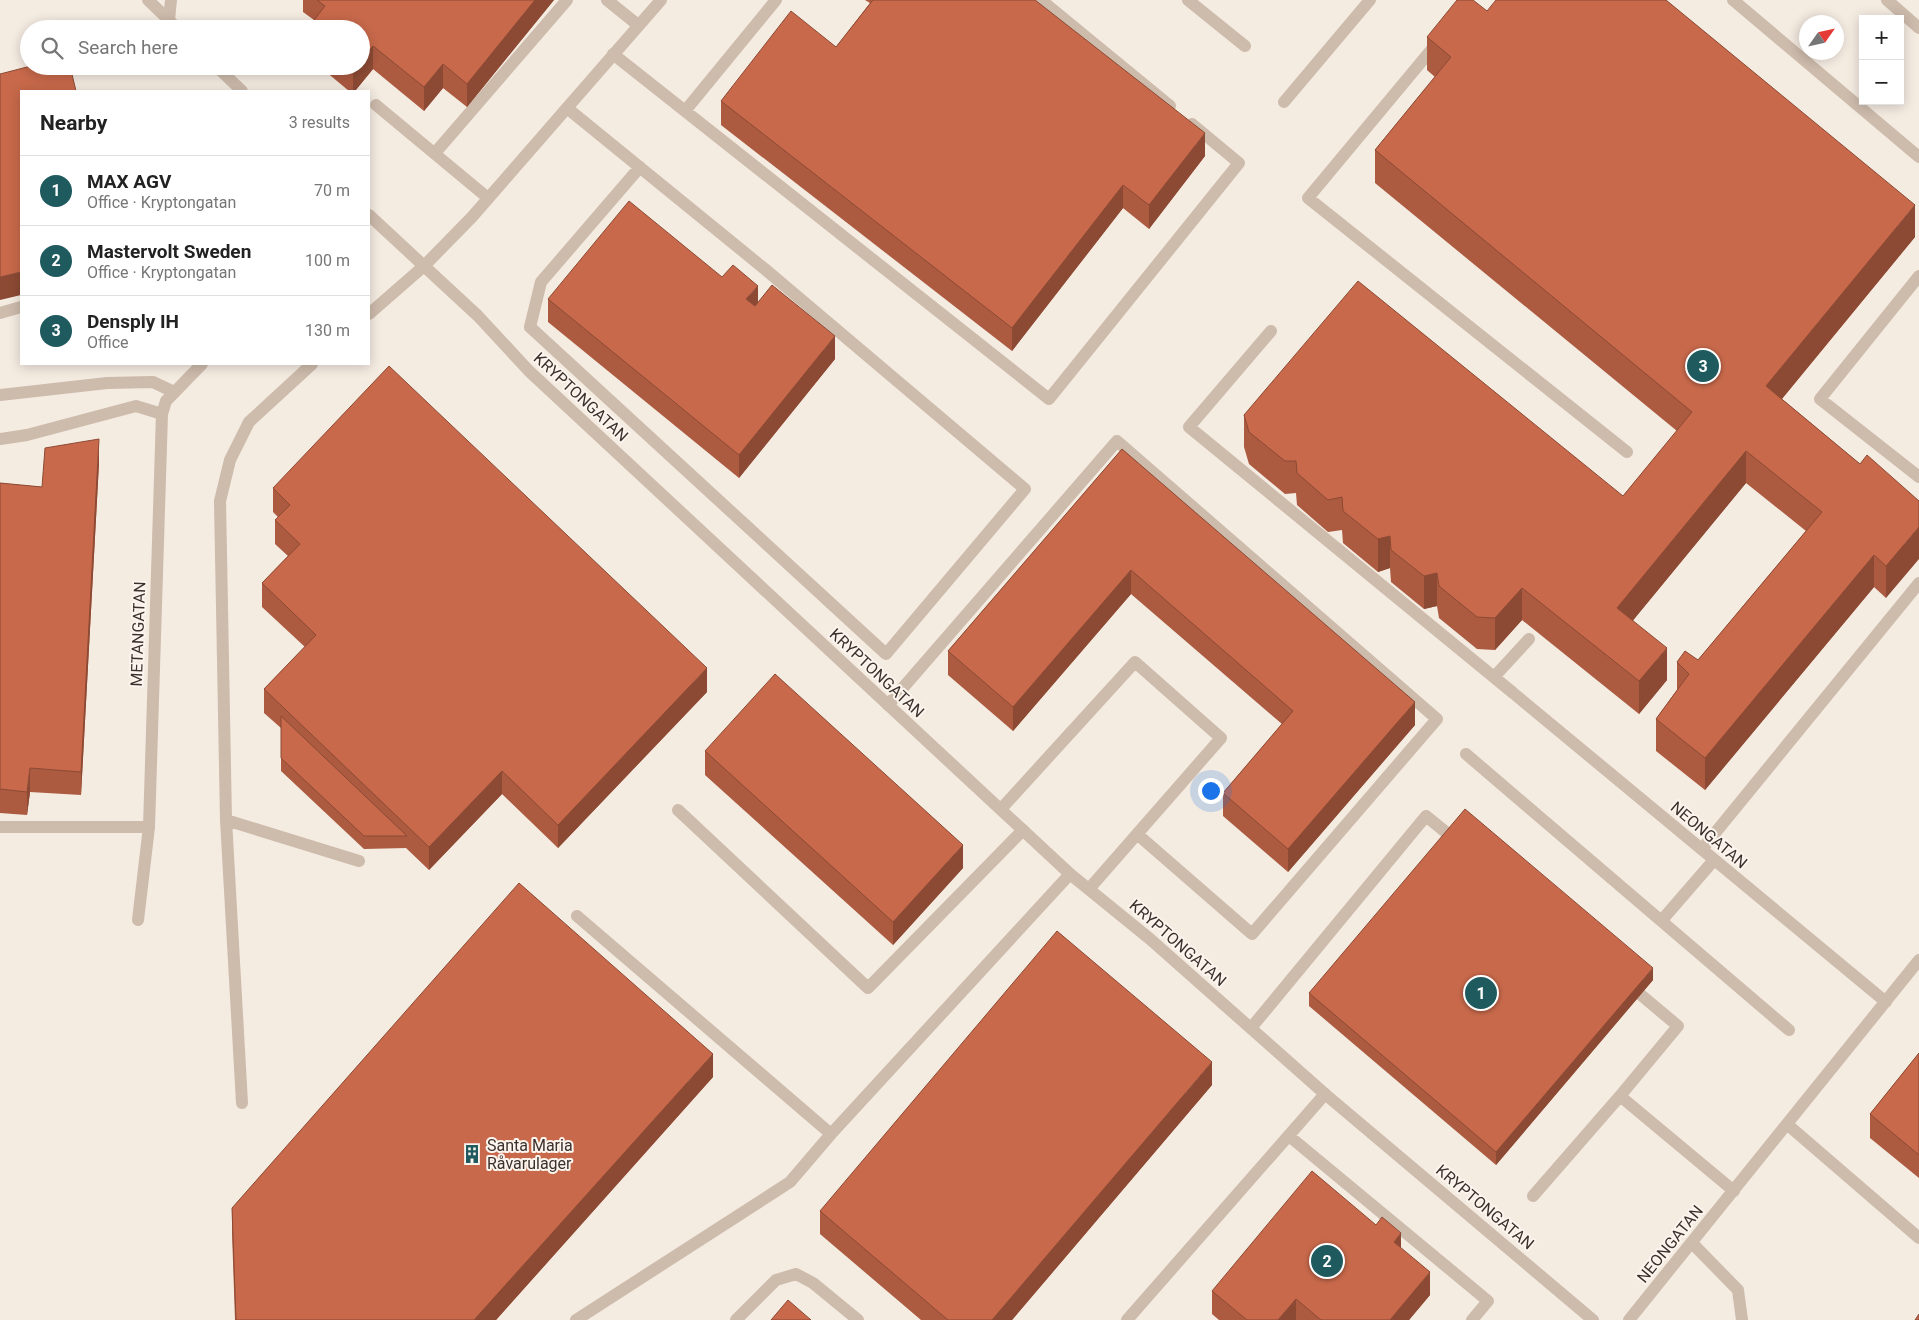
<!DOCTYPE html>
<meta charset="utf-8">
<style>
:root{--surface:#fff;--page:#f2f2f2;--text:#222;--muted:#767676;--line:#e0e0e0;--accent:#1f5a5e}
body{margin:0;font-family:Roboto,sans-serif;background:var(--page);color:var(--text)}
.controls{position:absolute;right:15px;top:15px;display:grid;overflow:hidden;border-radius:0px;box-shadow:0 2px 12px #0003}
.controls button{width:45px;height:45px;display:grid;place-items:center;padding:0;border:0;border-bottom:1px solid var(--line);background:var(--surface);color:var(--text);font:25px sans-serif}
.compass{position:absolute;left:1799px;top:15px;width:45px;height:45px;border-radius:50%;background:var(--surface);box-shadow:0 2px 12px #0003;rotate:56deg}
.you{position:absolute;left:1210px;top:790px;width:18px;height:18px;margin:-12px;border:4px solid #fff;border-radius:50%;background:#1a73e8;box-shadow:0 0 0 8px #1a73e833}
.badge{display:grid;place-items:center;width:32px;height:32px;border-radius:50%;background:var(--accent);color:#fff;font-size:16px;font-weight:700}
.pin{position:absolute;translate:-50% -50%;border:2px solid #fff;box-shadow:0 1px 5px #0006}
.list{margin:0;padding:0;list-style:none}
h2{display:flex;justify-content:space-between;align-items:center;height:65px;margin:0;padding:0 20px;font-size:21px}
h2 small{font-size:16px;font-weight:400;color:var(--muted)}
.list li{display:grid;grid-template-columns:32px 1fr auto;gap:15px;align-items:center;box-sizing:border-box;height:70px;padding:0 20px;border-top:1px solid var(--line)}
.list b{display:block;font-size:19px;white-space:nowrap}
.list p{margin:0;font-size:16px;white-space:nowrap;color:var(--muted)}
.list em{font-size:16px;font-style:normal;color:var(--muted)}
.icon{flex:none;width:28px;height:28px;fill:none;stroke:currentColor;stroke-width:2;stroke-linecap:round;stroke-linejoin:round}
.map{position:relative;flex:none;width:1919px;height:1320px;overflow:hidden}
.search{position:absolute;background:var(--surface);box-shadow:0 2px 12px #0003;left:20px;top:20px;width:350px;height:55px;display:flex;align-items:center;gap:12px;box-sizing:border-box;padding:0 18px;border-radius:28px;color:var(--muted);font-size:19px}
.panel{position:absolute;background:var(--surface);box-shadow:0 2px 12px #0003;left:20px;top:90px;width:350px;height:275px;border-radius:0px}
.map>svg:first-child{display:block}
</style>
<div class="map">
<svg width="1919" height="1320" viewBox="0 0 1919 1320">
<rect width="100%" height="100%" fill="#f4ebe1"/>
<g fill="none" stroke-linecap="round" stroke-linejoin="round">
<path stroke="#cdbbac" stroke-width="12" d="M607 0 638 25
M1041 0 1170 106
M1188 0 1245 46
M1733 0 1919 157
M169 20 171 0
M1437 43 1308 198 1627 452
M613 54 1049 399 1239 163 1192 124
M1284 102 1370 0
M376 105 488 198
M567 108 766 270 1025 489 886 654 530 327 541 282 640 167
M685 111 776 0
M435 153 567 0
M1919 276 1820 399 1919 477
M0 313 21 307
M369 314 424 266
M1271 331 1189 427 1512 692
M0 395 107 383 153 382 174 392
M0 439 27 435 136 406 162 414
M1494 677 1529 639
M888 705 1117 441 1437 719 1252 934 1137 834
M1466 754 1789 1030
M1001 809 1135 662 1221 738 1089 889
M678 810 868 988 1023 830
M226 820 359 861
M0 827H149
M1702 849 1919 583
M577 916 831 1134
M1662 920 1714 860
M1628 984 1678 1026 1620 1096 1734 1191
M1251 1028 1426 816 1459 843
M242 1103 226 820 220 501 230 460 249 422 312 364
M1788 1125 1919 1238
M1289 1136 1488 1301 1472 1320
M1533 1196 1620 1096
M1692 1243 1738 1290 1742 1320
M576 1320 790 1182 831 1134 1070 874
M736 1320 776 1280 796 1274 813 1283 858 1320
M1127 1320 1325 1094"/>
<path stroke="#cdbbac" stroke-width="12" d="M148 0 178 29
M661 0 472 217 424 266 478 316 529 371 1070 874 1150 939 1325 1094 1593 1320
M1887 0 1919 28
M216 66 242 91
M369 215 424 266
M1512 692 1886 1002
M138 920 149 827 162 414 166 401 202 364
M1629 1320 1919 960"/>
</g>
<path fill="#ac5a40" d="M303 0H554L467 107 443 88 424 111 373 69 355 91H349L319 66H361L314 20 303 12Z
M865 0H1035L1205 156 1149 229 1123 208 1012 351 721 125V101L836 47 870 3Z
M1487 11 1915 237 1782 399 1860 464 1919 501 1886 598 1874 587 1705 790 1656 751V719L1677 690V662L1698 660 1806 531 1746 483 1633 620 1667 680 1639 714 1522 620 1495 650 1477 649 1439 618 1437 606 1424 609 1391 582 1390 568 1378 572 1343 543 1342 530 1328 532 1297 505 1296 493 1285 494 1249 464 1244 447V415L1623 496 1677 431 1375 183V150L1435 77 1427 70V37Z
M722 277 758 302 835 359 739 478 548 322V299Z
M1122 449 1415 725 1288 872 1223 816V793L1282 724 1131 594 1013 731 948 675V651Z
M99 463 81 795 30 792 27 815 0 813V483L42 487Z
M273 488 707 692 558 848 502 794 429 870 406 848 364 849 281 771V728L264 713V689L305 647 262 607V583L288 556 275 544V520L278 517 273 512Z
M705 751 963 868 893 945 705 775Z
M1653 980 1496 1165 1309 1006V993Z
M1919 1053V1178L1870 1138V1114Z
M713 1077 496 1320H235L232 1232V1208Z
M1212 1085 1012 1320H921L820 1234V1211Z
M1401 1249 1430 1295 1409 1320H1219L1212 1314V1291Z"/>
<path fill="#8c4a34" d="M535 0H554L467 107V84Z
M373 46V69L355 91H353V71L356 66H361V60Z
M443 64V88L424 111V87Z
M1205 133V156L1149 229V205Z
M1123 185V208L1012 351V328Z
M1915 205V237L1766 418V386Z
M21 272V295L0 300V277Z
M758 286V309L746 299Z
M835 336V359L739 478V455Z
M99 439V463L81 795V772Z
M1746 451V483L1617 640V608Z
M1919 527V559L1886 598V566Z
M1390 536V568L1378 572V539Z
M1874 555V587L1705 790V758Z
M1131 570V594L1013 731V707Z
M1437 573V606L1424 609V576Z
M1522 588V620L1495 650V618Z
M1667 648V680L1639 714V681Z
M707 668V692L558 848V825Z
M1415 702V725L1288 872V849Z
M30 768V792L27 815V792Z
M502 771V794L429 870V847Z
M963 845V868L893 945V922Z
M1653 968V980L1496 1165V1152Z
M713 1054V1077L496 1320H474Z
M1212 1062V1085L1012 1320H992Z
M1401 1233V1257L1394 1242Z
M1430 1272V1295L1409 1320H1390Z
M1296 1299V1320H1278Z"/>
<path fill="#c8694b" stroke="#8c4a34" d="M317 0H535L467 84 443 64 424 87 373 46 361 60V29H307L325 6Z
M873 0H1035L1205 133 1149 205 1123 185 1012 328 721 101 791 11 836 47Z
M1457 0H1473L1487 11 1496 0H1666L1915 205 1766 386 1860 464 1867 455 1919 501V527L1886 566 1874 555 1705 758 1656 719 1689 674 1677 662 1685 651 1698 660 1822 512 1746 451 1617 608 1667 648 1639 681 1522 588 1495 618 1477 617 1439 586 1437 573 1424 576 1391 550 1390 536 1378 539 1343 511 1342 497 1328 500 1297 473 1296 461H1285L1249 432 1244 415 1358 281 1623 496 1692 412 1375 150 1451 57 1427 37Z
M31 66H70L76 91H21V272L0 277V74Z
M348 66H356L353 71Z
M629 201 722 277 733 265 758 286 746 299 755 306 772 285 835 336 739 455 548 299Z
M389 366 707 668 558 825 502 771 429 847 264 689 316 635 262 583 300 544 275 520 290 505 273 488Z
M99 439 81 772 30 768 27 792 0 789V483L42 487 45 448Z
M1122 449 1415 702 1288 849 1223 793 1293 711 1131 570 1013 707 948 651Z
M775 674 963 845 893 922 705 751Z
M281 716 407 836H364L281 758Z
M1465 809 1653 968 1496 1152 1309 993Z
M519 883 713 1054 474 1320H236L232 1208Z
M1057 931 1212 1062 992 1320H948L820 1211Z
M1919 1053V1155L1870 1114Z
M1312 1171 1376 1225 1382 1217 1401 1233 1394 1242 1430 1272 1390 1320H1321L1296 1299 1278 1320H1247L1212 1291Z
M788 1300 811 1320H771Z
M1919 1314V1320H1915Z"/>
<defs>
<g id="building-bare" transform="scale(1.5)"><path d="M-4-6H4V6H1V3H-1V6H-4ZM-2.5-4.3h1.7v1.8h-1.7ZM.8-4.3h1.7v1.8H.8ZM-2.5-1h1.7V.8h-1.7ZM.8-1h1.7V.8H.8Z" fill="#1f5a5e" stroke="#fbf5ee" stroke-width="2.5" paint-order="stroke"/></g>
</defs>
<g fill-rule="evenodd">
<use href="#building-bare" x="472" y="1154"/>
</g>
<g text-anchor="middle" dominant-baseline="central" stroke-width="4" stroke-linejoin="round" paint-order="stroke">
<g font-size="16" fill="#3b302b" stroke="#fbf5ee">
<text transform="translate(581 397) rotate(43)">KRYPTONGATAN</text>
<text transform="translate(138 634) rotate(-88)">METANGATAN</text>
<text transform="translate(877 673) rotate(43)">KRYPTONGATAN</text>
<text transform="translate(1709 835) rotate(40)">NEONGATAN</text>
<text transform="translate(1178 943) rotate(41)">KRYPTONGATAN</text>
<text transform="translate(1485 1207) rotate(40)">KRYPTONGATAN</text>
<text transform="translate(1670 1244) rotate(-51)">NEONGATAN</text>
</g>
<g font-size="16" fill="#3b302b" stroke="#fbf5ee" text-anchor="start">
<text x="487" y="1145">Santa Maria<tspan x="487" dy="18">Råvarulager</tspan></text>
</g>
</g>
</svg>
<div class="controls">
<button>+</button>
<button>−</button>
</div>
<svg class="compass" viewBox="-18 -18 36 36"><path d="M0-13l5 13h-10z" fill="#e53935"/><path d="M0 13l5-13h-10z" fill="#767676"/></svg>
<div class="you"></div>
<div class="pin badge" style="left:1481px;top:993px">1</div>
<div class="pin badge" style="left:1327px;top:1261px">2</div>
<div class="pin badge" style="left:1703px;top:366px">3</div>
<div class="search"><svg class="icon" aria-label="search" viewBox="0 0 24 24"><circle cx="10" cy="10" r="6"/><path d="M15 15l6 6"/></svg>Search here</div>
<section class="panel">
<h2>Nearby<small>3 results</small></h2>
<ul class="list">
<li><span class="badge">1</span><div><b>MAX AGV</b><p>Office · Kryptongatan</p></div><em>70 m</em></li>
<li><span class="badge">2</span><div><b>Mastervolt Sweden</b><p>Office · Kryptongatan</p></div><em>100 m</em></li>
<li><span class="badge">3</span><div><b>Densply IH</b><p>Office</p></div><em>130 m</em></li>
</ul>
</section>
</div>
